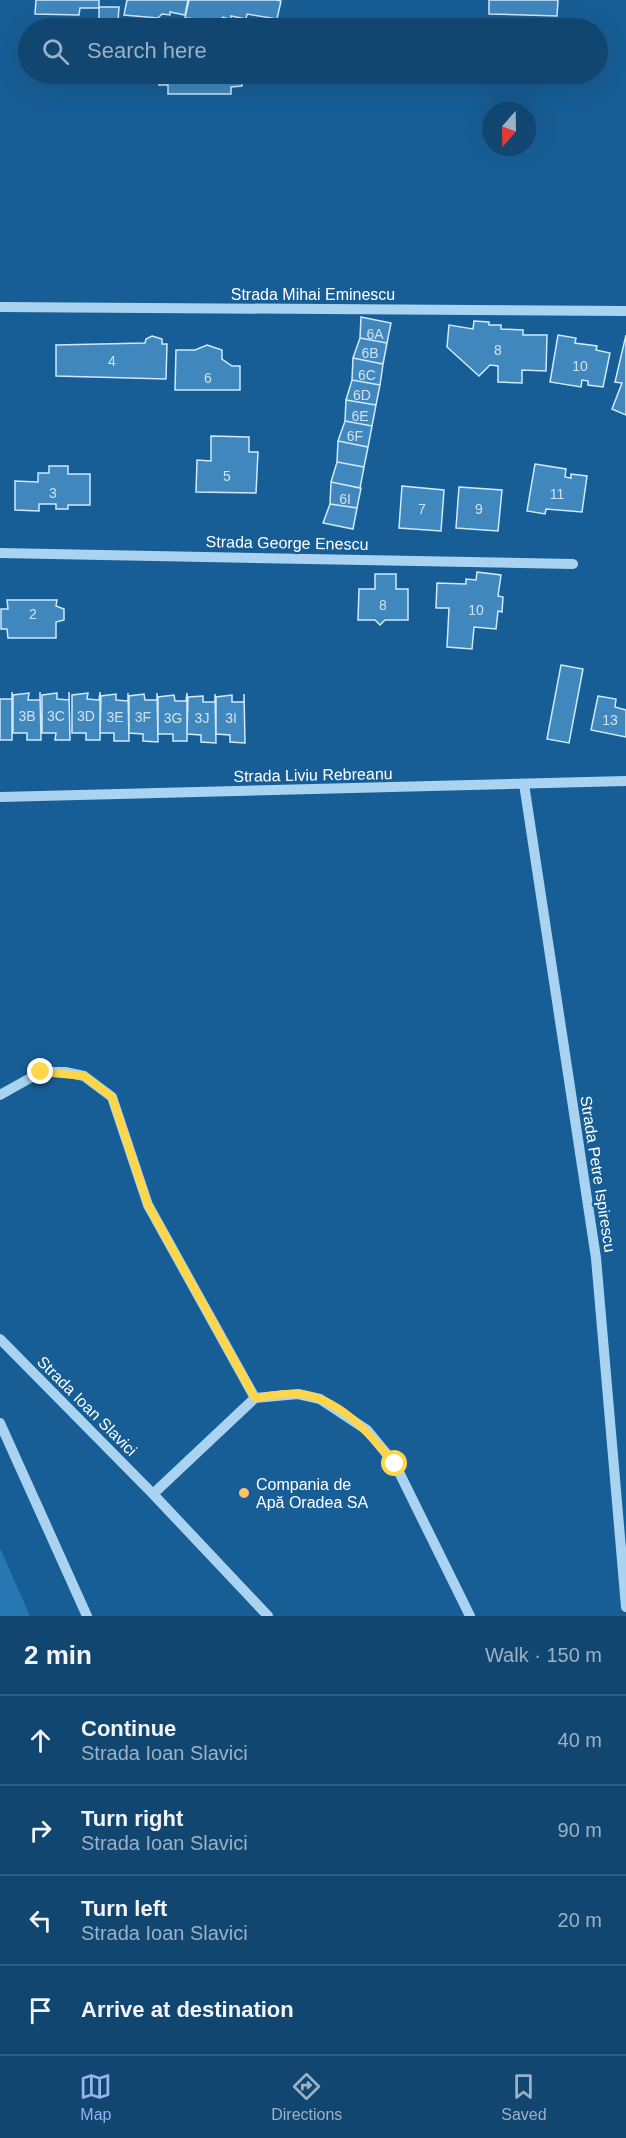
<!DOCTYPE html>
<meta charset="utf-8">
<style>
:root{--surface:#114670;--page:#1a4d75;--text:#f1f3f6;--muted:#9cb1c3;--line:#305e83;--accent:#95b2f1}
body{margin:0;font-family:Arial,sans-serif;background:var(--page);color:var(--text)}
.compass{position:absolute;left:482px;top:102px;width:54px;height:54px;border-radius:50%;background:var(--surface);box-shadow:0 6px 24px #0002;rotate:200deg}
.stop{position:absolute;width:18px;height:18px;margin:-14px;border:4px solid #ffd54a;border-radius:50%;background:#fff}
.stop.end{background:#ffd54a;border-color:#fff;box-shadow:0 2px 6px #0008}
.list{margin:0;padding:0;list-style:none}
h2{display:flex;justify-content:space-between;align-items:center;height:78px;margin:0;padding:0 24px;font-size:26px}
h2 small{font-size:20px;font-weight:400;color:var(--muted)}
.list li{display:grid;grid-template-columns:39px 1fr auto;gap:18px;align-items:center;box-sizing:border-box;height:90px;padding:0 24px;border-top:2px solid var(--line)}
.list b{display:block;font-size:22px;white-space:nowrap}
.list p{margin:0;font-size:20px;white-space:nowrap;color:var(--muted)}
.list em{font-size:20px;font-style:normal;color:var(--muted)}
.icon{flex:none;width:33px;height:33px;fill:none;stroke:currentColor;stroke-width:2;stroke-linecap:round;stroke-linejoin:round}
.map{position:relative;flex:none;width:626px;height:1616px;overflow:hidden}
.search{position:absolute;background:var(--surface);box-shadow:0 6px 24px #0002;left:18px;right:18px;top:18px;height:66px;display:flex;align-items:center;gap:15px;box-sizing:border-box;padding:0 21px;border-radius:33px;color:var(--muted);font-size:22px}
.sheet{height:438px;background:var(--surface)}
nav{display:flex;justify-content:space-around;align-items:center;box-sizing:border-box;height:84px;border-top:2px solid var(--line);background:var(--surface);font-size:16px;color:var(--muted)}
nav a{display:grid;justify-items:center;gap:3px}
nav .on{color:var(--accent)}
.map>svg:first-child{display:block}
</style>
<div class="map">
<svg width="626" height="1616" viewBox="0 0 626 1616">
<rect width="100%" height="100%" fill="#175e96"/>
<path fill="#2777b3" d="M0 1548 30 1616H0Z"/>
<path fill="#4087bd" stroke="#d0e9fc" stroke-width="1.5" d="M36 0H99V7H119L118 21H99V8H80L79 15 35 14Z
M127 0H188L185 15 170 12V15L162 14 158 18 124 15Z
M189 0H276L281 1 277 19 247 14 246 19 231 16V20L223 17 219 21 185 18Z
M489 0H558L557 16 489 14Z
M159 74H242V86L231 87V94H168V85H159Z
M361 317 391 323 387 343 360 338Z
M474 321 489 322V325H501V329L523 330V335H547L546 371 522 370V383L498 382V366L490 365 479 376 447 347 449 325 473 329Z
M558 335 576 338 575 343 597 346 596 350 610 353 603 387 588 385V381L582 380 581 387 550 382Z
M626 335V415L612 409 622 383 615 382Z
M152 336 162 339V344H167L166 379 56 376V345L145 343 146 339Z
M360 338 387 343 383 364 353 358Z
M207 345 222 350V359L232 366H240V390H175L176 350H195Z
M353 358 383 364 380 385 352 380Z
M352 380 380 385 376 405 346 400Z
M346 400 376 405 372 426 345 421Z
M345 421 372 426 368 447 338 441Z
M211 436 249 437V452H258L256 493 196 492 197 460 211 461Z
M338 441 368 447 364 467 337 462Z
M337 462 364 467 360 488 331 482Z
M535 464 566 469 565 477 571 478V474L587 476 582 512 546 509 545 514 527 511Z
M49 466H68V474H90V505H68V509H56V504H39V511L15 510V481L38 482V473H49Z
M331 482 361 488 357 508 330 504Z
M402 486 444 490 441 531 399 528Z
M459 487 502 490 498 531 456 528Z
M330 504 357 508 353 529 323 523Z
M477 572 501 575 498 596 503 597 502 612 498 611 496 629 474 627 472 649 447 647 449 608H436L437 583 466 584V579L476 580Z
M375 574H396V589H408V620H385L380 625 375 620H358L359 589H375Z
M7 600H57L56 606 64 609V620L56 622V638H8L7 629H1V609H8Z
M561 665 583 669 569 743 547 739Z
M12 692V740H0V699H12Z
M40 692 41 740H27V733H13V695L29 693 28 700H40Z
M69 692 70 740H55L56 733H42V695L57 693V699L69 700Z
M100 692V740H86V733H72V695L88 693 87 699 99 700Z
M128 693 129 741H114V733H100L101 696 116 694V700L128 701Z
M157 693 158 742 143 741V734L129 733V696L144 694 145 700H157Z
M187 693V741H173V734H158V697L174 695 175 701H186Z
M215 694 216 743 201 742V735L187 734 188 697 203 696V702H215Z
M244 694 245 743 230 742V735L216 734V697L232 695V702H244Z
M598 696 616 699 615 707 626 710V737L591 730Z"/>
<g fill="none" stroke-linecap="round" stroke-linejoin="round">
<path stroke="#a9d3f1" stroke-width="10" d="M0 307 626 311
M0 553 573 564
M524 784 596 1258 626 1607
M0 797 626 781
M0 1095 41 1072H65L84 1076 112 1097 148 1205 255 1398
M0 1339 153 1494 268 1616
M0 1423 87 1616
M153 1494 255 1398 298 1394 320 1399 367 1430 395 1464 470 1616"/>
</g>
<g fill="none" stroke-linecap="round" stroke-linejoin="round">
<path stroke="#ffd54a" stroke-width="8" d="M41 1072 84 1076 112 1097 148 1205 255 1398C269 1396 284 1393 298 1394 339 1397 371 1435 395 1464"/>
</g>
<circle fill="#ffc169" stroke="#175e96" stroke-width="2" cx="244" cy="1493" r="6"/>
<g text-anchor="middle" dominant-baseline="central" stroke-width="4.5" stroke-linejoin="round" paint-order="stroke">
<g font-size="14" fill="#cfe1ee">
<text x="375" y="334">6A</text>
<text x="498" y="350">8</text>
<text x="370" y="353">6B</text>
<text x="112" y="361">4</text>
<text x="580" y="366">10</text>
<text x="367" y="375">6C</text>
<text x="208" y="378">6</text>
<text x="362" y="395">6D</text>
<text x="360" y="416">6E</text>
<text x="355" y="436">6F</text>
<text x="227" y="476">5</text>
<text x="53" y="493">3</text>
<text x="557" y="494">11</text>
<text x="345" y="499">6I</text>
<text x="422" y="509">7</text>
<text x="479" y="509">9</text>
<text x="383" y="605">8</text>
<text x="476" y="610">10</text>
<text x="33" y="614">2</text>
<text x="27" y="716">3B</text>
<text x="56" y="716">3C</text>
<text x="86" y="716">3D</text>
<text x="115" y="717">3E</text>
<text x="143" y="717">3F</text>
<text x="173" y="718">3G</text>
<text x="202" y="718">3J</text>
<text x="231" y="718">3I</text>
<text x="610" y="720">13</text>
</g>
<g font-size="16" fill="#fff" stroke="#175e96">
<text x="313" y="294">Strada Mihai Eminescu</text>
<text transform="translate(287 543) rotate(1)">Strada George Enescu</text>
<text transform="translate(313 775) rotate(-1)">Strada Liviu Rebreanu</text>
<text transform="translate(598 1174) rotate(81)">Strada Petre Ispirescu</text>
<text transform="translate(87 1406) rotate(45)">Strada Ioan Slavici</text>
</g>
<g font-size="16" fill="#fff" stroke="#175e96" text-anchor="start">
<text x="256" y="1484">Compania de<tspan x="256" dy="18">Apă Oradea SA</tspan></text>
</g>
</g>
</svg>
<svg class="compass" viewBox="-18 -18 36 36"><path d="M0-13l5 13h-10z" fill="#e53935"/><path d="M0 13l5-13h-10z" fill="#9cb1c3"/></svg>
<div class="stop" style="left:395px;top:1464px"></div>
<div class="stop end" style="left:41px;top:1072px"></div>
<div class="search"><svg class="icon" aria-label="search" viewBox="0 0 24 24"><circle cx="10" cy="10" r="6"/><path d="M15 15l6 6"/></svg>Search here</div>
</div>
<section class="sheet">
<h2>2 min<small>Walk · 150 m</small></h2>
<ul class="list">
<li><svg class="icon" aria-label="ahead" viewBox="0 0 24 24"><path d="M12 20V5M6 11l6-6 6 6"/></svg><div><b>Continue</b><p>Strada Ioan Slavici</p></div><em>40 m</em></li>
<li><svg class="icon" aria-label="right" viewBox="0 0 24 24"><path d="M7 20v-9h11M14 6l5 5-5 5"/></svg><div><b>Turn right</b><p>Strada Ioan Slavici</p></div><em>90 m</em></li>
<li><svg class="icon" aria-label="left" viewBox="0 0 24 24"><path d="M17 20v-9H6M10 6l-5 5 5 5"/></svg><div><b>Turn left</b><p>Strada Ioan Slavici</p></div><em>20 m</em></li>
<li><svg class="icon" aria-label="arrive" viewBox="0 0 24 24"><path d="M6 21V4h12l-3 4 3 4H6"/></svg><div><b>Arrive at destination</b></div></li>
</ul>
</section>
<nav>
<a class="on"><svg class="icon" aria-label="map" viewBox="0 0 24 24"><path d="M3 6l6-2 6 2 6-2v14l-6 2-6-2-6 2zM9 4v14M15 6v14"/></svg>Map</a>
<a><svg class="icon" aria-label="directions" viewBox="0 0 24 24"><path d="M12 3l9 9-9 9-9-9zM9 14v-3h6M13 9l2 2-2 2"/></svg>Directions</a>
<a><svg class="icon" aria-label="saved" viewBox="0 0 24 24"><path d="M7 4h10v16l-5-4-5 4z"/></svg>Saved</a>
</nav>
